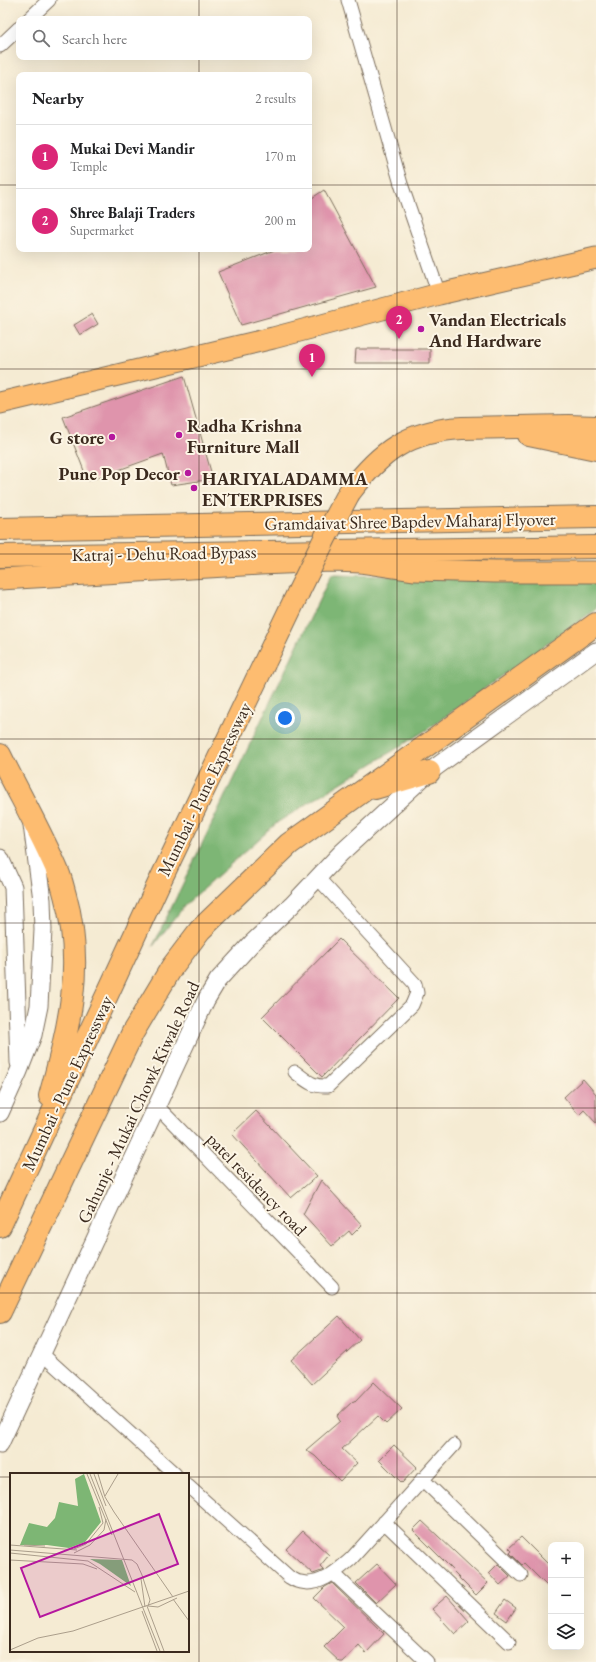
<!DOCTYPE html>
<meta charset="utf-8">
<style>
:root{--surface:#fff;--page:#f2f2f2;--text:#202124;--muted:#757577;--line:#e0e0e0;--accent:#db2777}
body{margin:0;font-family:"EB Garamond",serif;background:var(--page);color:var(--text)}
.controls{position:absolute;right:12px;bottom:12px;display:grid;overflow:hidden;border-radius:8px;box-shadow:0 4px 16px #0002}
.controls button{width:36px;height:36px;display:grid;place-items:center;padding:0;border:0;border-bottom:1px solid var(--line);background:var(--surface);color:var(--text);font:20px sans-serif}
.you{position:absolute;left:285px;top:718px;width:14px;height:14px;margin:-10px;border:3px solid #fff;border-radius:50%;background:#1a73e8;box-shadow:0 0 0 6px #1a73e833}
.badge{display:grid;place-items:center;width:26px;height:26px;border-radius:50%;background:var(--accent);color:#fff;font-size:13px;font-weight:700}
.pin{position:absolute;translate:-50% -33px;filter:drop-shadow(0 1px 2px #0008)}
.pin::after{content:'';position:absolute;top:21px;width:14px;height:12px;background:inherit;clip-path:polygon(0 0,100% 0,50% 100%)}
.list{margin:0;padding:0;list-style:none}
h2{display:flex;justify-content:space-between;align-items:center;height:52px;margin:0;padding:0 16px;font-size:17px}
h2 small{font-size:13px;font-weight:400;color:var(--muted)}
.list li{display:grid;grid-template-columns:26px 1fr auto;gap:12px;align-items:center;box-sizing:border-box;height:64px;padding:0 16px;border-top:1px solid var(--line)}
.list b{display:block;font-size:15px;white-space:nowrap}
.list p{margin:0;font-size:13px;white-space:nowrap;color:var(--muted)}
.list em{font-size:13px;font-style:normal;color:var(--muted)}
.icon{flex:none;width:22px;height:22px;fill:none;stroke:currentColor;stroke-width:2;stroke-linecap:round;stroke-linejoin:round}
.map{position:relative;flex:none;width:596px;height:1662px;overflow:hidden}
.search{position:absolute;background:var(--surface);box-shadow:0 4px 16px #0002;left:16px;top:16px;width:296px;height:44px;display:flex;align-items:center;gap:10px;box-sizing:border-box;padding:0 14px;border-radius:8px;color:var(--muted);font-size:15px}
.panel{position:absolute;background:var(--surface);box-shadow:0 4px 16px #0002;left:16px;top:72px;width:296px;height:180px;border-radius:8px}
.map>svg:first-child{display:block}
</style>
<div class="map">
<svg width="596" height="1662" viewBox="0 0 596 1662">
<rect width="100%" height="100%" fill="#fcf5e5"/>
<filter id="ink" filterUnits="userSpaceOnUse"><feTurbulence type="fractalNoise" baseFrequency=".025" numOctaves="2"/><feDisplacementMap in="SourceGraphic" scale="8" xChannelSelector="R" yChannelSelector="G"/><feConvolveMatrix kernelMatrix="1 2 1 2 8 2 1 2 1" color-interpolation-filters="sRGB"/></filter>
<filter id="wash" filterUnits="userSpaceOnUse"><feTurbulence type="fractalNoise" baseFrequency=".012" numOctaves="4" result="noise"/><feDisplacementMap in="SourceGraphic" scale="16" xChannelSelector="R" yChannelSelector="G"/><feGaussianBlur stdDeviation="0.9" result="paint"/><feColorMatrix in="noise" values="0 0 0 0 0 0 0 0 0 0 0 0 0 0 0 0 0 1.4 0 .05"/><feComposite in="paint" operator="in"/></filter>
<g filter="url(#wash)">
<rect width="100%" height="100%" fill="#f5ebd3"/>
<path fill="#7db674" stroke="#5c7049" d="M331 575 596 580V609L428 729 278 822 185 905 153 946Z"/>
<g id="blocks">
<path fill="#df94ac" d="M324 190 376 287 241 325 218 272 277 249H309V200Z
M92 314 98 324 80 335 74 325Z
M356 349H430V363H355Z
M184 376 213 479 171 485 163 454 88 481 63 417Z
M339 939 399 998 322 1077 262 1017Z
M583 1079 596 1094V1123L584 1110 579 1115 564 1097Z
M256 1111 317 1176 291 1198 232 1134Z
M321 1180 362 1225 352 1235 349 1231 332 1246 303 1214Z
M339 1316 360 1340 312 1384 291 1360Z
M374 1382 402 1409 386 1424 378 1416 342 1449 357 1463 340 1481 315 1456 306 1450 340 1421 337 1416 353 1401 355 1402Z
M394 1445 417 1467 402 1483 379 1460Z
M422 1521 488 1583 476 1595 453 1572 454 1571 413 1530Z
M303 1531 329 1555 320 1566 324 1570 313 1574 286 1549Z
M521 1537 551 1567V1590L524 1563 522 1565 510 1553 512 1551 509 1548Z
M377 1564 396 1584 376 1603 356 1583Z
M498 1564 510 1576 500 1585 489 1573Z
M332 1583 384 1634 366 1653 359 1645 343 1662H340L324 1647 344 1627 314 1598 325 1587Z
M447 1596 469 1621 455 1634 432 1609Z
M505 1600 516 1608 507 1621 496 1613Z"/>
</g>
</g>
<g filter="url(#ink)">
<use href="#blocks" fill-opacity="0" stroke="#7c6e5d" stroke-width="1"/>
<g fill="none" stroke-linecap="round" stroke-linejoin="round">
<g stroke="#7c6e5d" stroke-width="15">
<path id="minor" d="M348 0 401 184 439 294
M29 19 49 0
M0 46 19 28
M295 1072C307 1081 312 1087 328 1086L412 1005 417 993 415 984 317 877
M157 1106 332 1287
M41 1353 175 1474
M422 1479 521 1575
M188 1486 289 1577C293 1579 297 1582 301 1582 320 1587 338 1570 351 1559L454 1445
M384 1522 509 1642
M334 1574 427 1662"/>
</g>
<g stroke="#7c6e5d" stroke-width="19">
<path id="tertiary" d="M0 858 13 887 19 1063
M0 1113 19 1071 33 1035 39 1006 43 930 42 900 32 825
M0 1444 206 1000 218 980 252 943 292 905 341 853 429 772 596 651"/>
</g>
<g stroke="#7c6e5d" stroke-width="23">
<path id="primary" d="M0 403 273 338 439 294 596 258
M0 579 260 564 331 561 361 562 415 570 495 572H596"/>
</g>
<g stroke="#7c6e5d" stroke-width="24">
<path id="trunk" d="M0 529 596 517
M0 556 596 547"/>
</g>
<g stroke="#7c6e5d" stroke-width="24">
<path id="motorway" d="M529 435 596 449
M349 493C381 451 408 431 462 428L568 426 596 427
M0 755C19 794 41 832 58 872 61 879 63 888 65 895 85 966 69 1027 50 1096
M375 788 429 772
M0 1226 158 885 298 593
M0 1312 133 1032 172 967 200 930 289 844 596 624"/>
</g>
<use href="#minor" stroke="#fff" stroke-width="13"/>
<use href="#tertiary" stroke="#fff" stroke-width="17"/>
<use href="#primary" stroke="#fdbc6f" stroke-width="21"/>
<use href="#trunk" stroke="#fdbc6f" stroke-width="22"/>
<use href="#motorway" stroke="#fdbc6f" stroke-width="22"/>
<g stroke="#7c6e5d" stroke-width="24" stroke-linecap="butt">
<path id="motorway-bridge" d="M298 593 326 536 349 493"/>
</g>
<use href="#motorway-bridge" stroke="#fdbc6f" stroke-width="22"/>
</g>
</g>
<path fill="none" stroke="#3b2a1e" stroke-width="1" stroke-opacity="0.55" d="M199 0V19M397 0V1662M199 57V75M0 185H19M309 185H596M199 249V1662M0 369H596M0 554H596M0 739H596M0 923H596M0 1108H596M0 1293H596M0 1477H11M188 1477H596"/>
<g fill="#b5179e" stroke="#fcf5e5" stroke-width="1.5">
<circle cx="421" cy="329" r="4"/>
<circle cx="179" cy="435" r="4"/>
<circle cx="112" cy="437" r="4"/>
<circle cx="188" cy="473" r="4"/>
<circle cx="194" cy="488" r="4"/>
</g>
<g text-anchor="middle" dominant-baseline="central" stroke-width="4" stroke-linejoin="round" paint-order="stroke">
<g font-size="18" font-weight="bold" fill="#3b2a1e" stroke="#fcf5e5" text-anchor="start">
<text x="429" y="319">Vandan Electricals<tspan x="429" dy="21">And Hardware</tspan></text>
<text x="187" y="425">Radha Krishna<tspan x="187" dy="21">Furniture Mall</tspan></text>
<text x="104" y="437" text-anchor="end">G store</text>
<text x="180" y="473" text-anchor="end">Pune Pop Decor</text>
<text x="202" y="478">HARIYALADAMMA<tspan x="202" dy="21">ENTERPRISES</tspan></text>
</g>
<g font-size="18" fill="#3b2a1e" stroke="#fcf5e5">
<text transform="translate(410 521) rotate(-1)">Gramdaivat Shree Bapdev Maharaj Flyover</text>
<text transform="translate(164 553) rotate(-1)">Katraj - Dehu Road Bypass</text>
<text transform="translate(204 789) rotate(-64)">Mumbai - Pune Expressway</text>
<text transform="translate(67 1083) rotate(-65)">Mumbai - Pune Expressway</text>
<text transform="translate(138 1102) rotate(-65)">Gahunje - Mukai Chowk Kiwale Road</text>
<text transform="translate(257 1184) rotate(46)">patel residency road</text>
</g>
</g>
<g transform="translate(10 1473)">
<rect width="179" height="179" fill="#f5ebd3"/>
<path d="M74 1 91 49 75 69 59 75 37 72H10L19 50 37 54 45 45 49 29 68 33 65 6ZM80 86 112 87 121 113 90 91Z" fill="#7db674"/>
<path fill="none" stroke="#ab9e8b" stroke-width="1" d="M77 1 102 62M80 1 150 178M84 1 96 33M88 1 95 24 104 39 163 124M95 23 108 1M0 72 67 77M14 72 35 73M64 76 76 71 93 50 89 34M0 77 122 87 127 91 132 102 140 127 138 133M0 80 78 88 125 119M64 80 80 72 94 57 96 46M0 87 73 91 87 96M131 106 135 134M163 126 179 148M137 133 154 178M138 133 148 134 167 125M132 138 147 178M0 177 28 165 63 158 179 118"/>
<path fill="#b5179e" fill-opacity="0.15" stroke="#b5179e" stroke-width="2" d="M149 41 168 91 30 144 11 95Z"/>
<rect width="179" height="179" fill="none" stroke="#3b2a1e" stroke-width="2"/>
</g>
</svg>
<div class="controls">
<button>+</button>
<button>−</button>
<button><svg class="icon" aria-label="layers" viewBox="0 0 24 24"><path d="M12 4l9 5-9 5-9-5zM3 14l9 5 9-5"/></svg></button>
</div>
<div class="you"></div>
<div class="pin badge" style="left:312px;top:377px">1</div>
<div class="pin badge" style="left:399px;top:339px">2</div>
<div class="search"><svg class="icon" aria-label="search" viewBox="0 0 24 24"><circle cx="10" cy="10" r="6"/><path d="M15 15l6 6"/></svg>Search here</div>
<section class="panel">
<h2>Nearby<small>2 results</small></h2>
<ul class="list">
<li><span class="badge">1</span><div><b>Mukai Devi Mandir</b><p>Temple</p></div><em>170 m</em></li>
<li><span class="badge">2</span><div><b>Shree Balaji Traders</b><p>Supermarket</p></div><em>200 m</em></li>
</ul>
</section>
</div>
